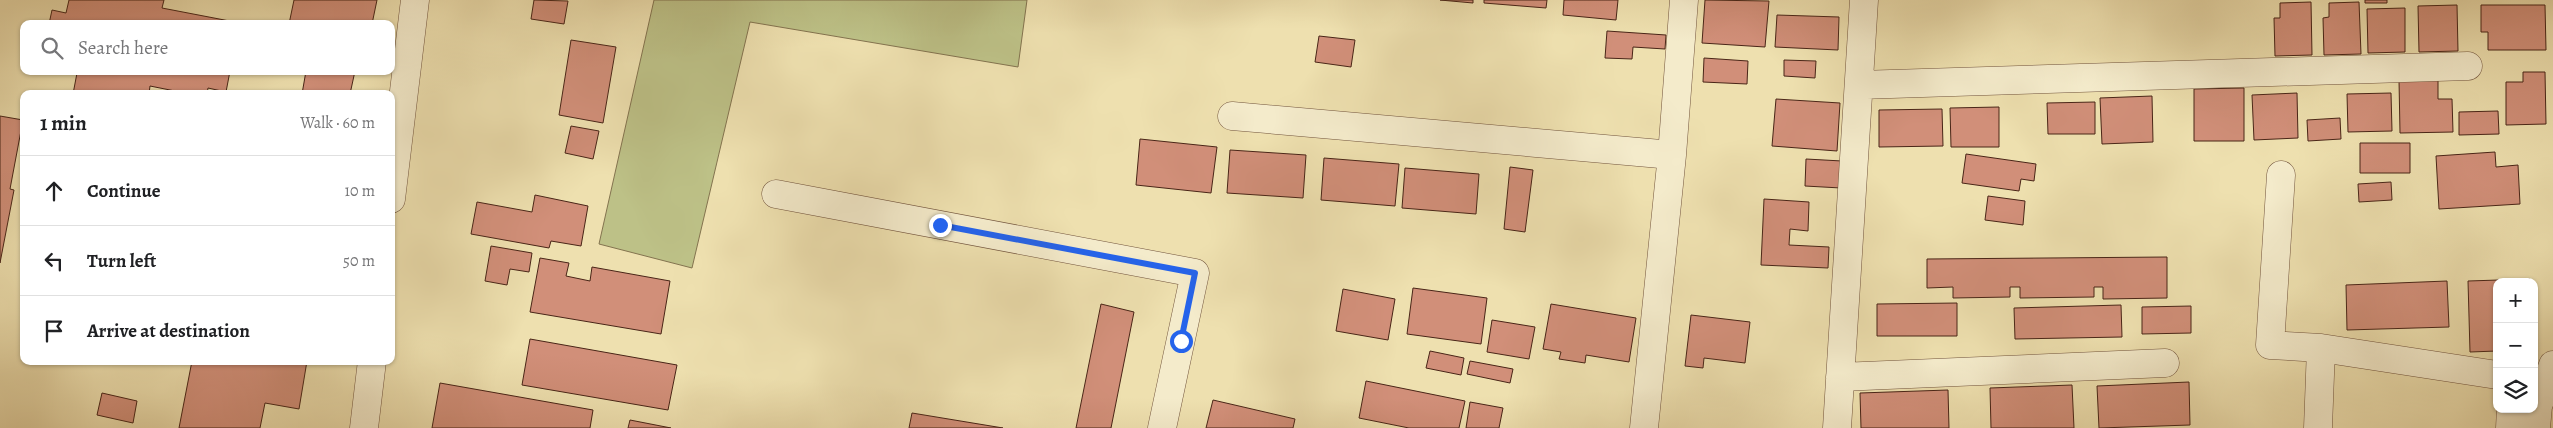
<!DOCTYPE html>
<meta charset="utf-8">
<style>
:root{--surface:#fff;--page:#f2f2f2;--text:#202124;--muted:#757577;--line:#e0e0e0}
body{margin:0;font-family:Alegreya,serif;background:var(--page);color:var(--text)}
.controls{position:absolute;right:15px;bottom:15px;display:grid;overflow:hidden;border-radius:10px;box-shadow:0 1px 4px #0004}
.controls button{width:45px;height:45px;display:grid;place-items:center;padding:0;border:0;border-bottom:1px solid var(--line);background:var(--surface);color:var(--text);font:25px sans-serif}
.stop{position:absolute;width:15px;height:15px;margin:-11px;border:4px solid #2563eb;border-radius:50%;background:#fff}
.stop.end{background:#2563eb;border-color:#fff;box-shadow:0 1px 5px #0008}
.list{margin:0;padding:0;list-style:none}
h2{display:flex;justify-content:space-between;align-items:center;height:65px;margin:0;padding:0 20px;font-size:21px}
h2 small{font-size:16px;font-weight:400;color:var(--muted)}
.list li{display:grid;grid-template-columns:32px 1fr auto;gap:15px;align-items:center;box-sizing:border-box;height:70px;padding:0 20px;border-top:1px solid var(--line)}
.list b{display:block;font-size:19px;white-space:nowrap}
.list em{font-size:16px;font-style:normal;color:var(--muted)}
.icon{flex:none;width:28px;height:28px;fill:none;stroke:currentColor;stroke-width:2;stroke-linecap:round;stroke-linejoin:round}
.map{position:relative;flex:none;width:2553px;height:428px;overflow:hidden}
.search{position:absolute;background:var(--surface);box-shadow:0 1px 4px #0004;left:20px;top:20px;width:375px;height:55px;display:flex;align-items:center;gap:12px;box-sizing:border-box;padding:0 18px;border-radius:10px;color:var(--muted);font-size:19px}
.panel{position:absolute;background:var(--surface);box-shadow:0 1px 4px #0004;left:20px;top:90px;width:375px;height:275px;border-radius:10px}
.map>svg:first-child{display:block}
</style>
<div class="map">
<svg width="2553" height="428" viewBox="0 0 2553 428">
<rect width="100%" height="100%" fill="#eee0af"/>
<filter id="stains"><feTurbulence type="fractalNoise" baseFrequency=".004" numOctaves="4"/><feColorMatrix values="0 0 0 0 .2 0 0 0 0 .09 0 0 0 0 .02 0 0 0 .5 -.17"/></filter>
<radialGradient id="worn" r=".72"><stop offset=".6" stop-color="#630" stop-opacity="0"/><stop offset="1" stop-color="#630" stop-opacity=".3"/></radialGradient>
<path fill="#bdc187" stroke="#83734f" d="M654 0H1027L1018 67 750 22 692 268 599 244Z"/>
<path fill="#d18f79" stroke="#492517" d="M69 0H164L162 8 240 23 49 24 52 10 66 13Z
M294 0H377L372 24H289Z
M534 0 568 1 564 24 531 19Z
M1440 0H1473V3Z
M1484 0H1547L1546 8 1484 3Z
M1564 0H1618L1616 20 1563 15Z
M1705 0 1769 1 1765 47 1702 43Z
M2365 0H2387V3H2365Z
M2311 2 2312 55 2275 56 2274 18H2280V3Z
M2359 2 2361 54 2324 55 2323 18 2329 17V3Z
M2457 5 2458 51 2419 52 2418 6Z
M2481 5H2545L2546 50H2488V32H2481Z
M2405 8V52L2368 53 2367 9Z
M1777 15 1839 17 1838 50 1775 47Z
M1607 31 1666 35 1665 49 1633 47 1632 59 1605 58Z
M1319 36 1355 40 1351 67 1315 62Z
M571 40 616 47 603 123 559 115Z
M1704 58 1748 61 1747 84 1703 82Z
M1784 60 1816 61 1815 78 1784 76Z
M70 71H230L226 92 208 88 207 94H190L150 86 149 94H73L77 73Z
M306 71H355L350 94H302Z
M2523 72H2545L2546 124 2506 125V82H2523Z
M2399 80H2438V99H2452L2453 132 2400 133Z
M2244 88V141H2194V89Z
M2297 93 2298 138 2254 140 2252 95Z
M2391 93 2392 131 2348 132 2347 94Z
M2152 96 2153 142 2102 144 2100 98Z
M1776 99 1840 103 1837 151 1772 146Z
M2095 102V134H2048L2047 103Z
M1999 107V147H1951L1950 108Z
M1942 109 1943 146 1879 147V110Z
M2498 111 2499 134 2459 135V112Z
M0 116 23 120 10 189 14 190 0 263Z
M2340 118 2341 139 2308 141 2307 120Z
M571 126 599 131 593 159 565 153Z
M1140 139 1217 147 1211 193 1136 185Z
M2360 143H2410V173H2360Z
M1230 150 1306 155 1303 198 1227 193Z
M2495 152 2496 167 2518 165 2520 204 2439 209 2436 156Z
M1966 154 2036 164 2034 181 2021 179 2019 191 1962 183Z
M1324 158 1399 164 1395 206 1321 200Z
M1806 159 1842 161 1841 188 1805 186Z
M1510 167 1533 170 1525 232 1504 229Z
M1405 168 1479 174 1476 214 1402 208Z
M2391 182 2392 200 2359 202 2358 184Z
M535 195 588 206 581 246 551 241 549 248 471 234 477 202 532 212Z
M1988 196 2025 201 2023 225 1985 220Z
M1764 199 1809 202 1808 231 1790 229 1789 245 1829 247 1828 268 1761 265Z
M491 246 532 253 529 272 510 269 507 285 485 281Z
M2167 257V298L2103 299V287H2094V297L2020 298V287H2010V297L1953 298V287L1927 288V259Z
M540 258 569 263 566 276 590 281 592 267 670 281 661 334 530 312Z
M2530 279V282H2497V351L2470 352 2468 281Z
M2447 281 2449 327 2347 330 2346 285Z
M1413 288 1487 298 1481 344 1407 334Z
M1343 289 1395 299 1388 340 1336 331Z
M1957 303V336H1877V304Z
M1101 304 1134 312 1111 428H1076Z
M1551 304 1636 318 1629 362 1586 355 1585 363 1559 359 1561 352 1543 349Z
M2121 305 2122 337 2015 339 2014 308Z
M2191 306V333L2142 334V307Z
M1691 315 1750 322 1745 363 1704 358 1703 368 1685 366Z
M1492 320 1535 327 1529 359 1487 352Z
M530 339 677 365 668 410 522 385Z
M1430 351 1464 358 1461 375 1426 368Z
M192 361H307L299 409 265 403 260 428H179Z
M1470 361 1513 369 1510 383 1467 374Z
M1366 381 1465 401 1459 428H1409L1359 418Z
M2189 382 2190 425 2099 428 2097 386Z
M440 383 593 410 590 428H432Z
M2072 385 2074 428H1991L1990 388Z
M1948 390 1949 428H1861L1860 393Z
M102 393 137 401 133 423 97 415Z
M1213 400 1295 419 1293 428H1206Z
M1470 402 1503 408 1499 428H1466Z
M912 413 1003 428H909Z
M630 420 671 428H628Z"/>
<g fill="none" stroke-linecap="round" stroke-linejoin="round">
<g stroke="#72543d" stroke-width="29">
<path id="minor" d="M1859 85 2468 66
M1232 116 1672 155
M2281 175 2270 345 2321 348 2318 428
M776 194 1195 273 1162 428
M391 199 415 0
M2321 348 2497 375
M1840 377 2165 363
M364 428 372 361
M1644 428 1672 155 1684 0
M1837 428 1864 0
M2510 428 2511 409
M2536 428 2538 406 2553 365"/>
</g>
<use href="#minor" stroke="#f4ebcb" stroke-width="28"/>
</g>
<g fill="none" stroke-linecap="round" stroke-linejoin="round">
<path stroke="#2563eb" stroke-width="6" d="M940 225 1195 273 1181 341"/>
</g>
<rect width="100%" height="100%" filter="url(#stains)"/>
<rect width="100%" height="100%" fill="url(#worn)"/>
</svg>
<div class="controls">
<button>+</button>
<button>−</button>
<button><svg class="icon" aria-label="layers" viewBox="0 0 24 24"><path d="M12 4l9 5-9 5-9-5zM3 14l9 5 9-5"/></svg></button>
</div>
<div class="stop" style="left:1181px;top:341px"></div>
<div class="stop end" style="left:940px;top:225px"></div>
<div class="search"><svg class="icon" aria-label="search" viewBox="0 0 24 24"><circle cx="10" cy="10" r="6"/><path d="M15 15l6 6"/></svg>Search here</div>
<section class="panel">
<h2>1 min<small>Walk · 60 m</small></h2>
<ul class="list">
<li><svg class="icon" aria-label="ahead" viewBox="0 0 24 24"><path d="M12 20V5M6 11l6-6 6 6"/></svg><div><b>Continue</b></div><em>10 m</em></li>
<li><svg class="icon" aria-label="left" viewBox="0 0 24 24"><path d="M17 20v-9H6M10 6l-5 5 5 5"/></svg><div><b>Turn left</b></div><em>50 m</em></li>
<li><svg class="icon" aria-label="arrive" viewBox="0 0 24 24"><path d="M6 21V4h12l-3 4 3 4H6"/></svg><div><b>Arrive at destination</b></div></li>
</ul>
</section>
</div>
